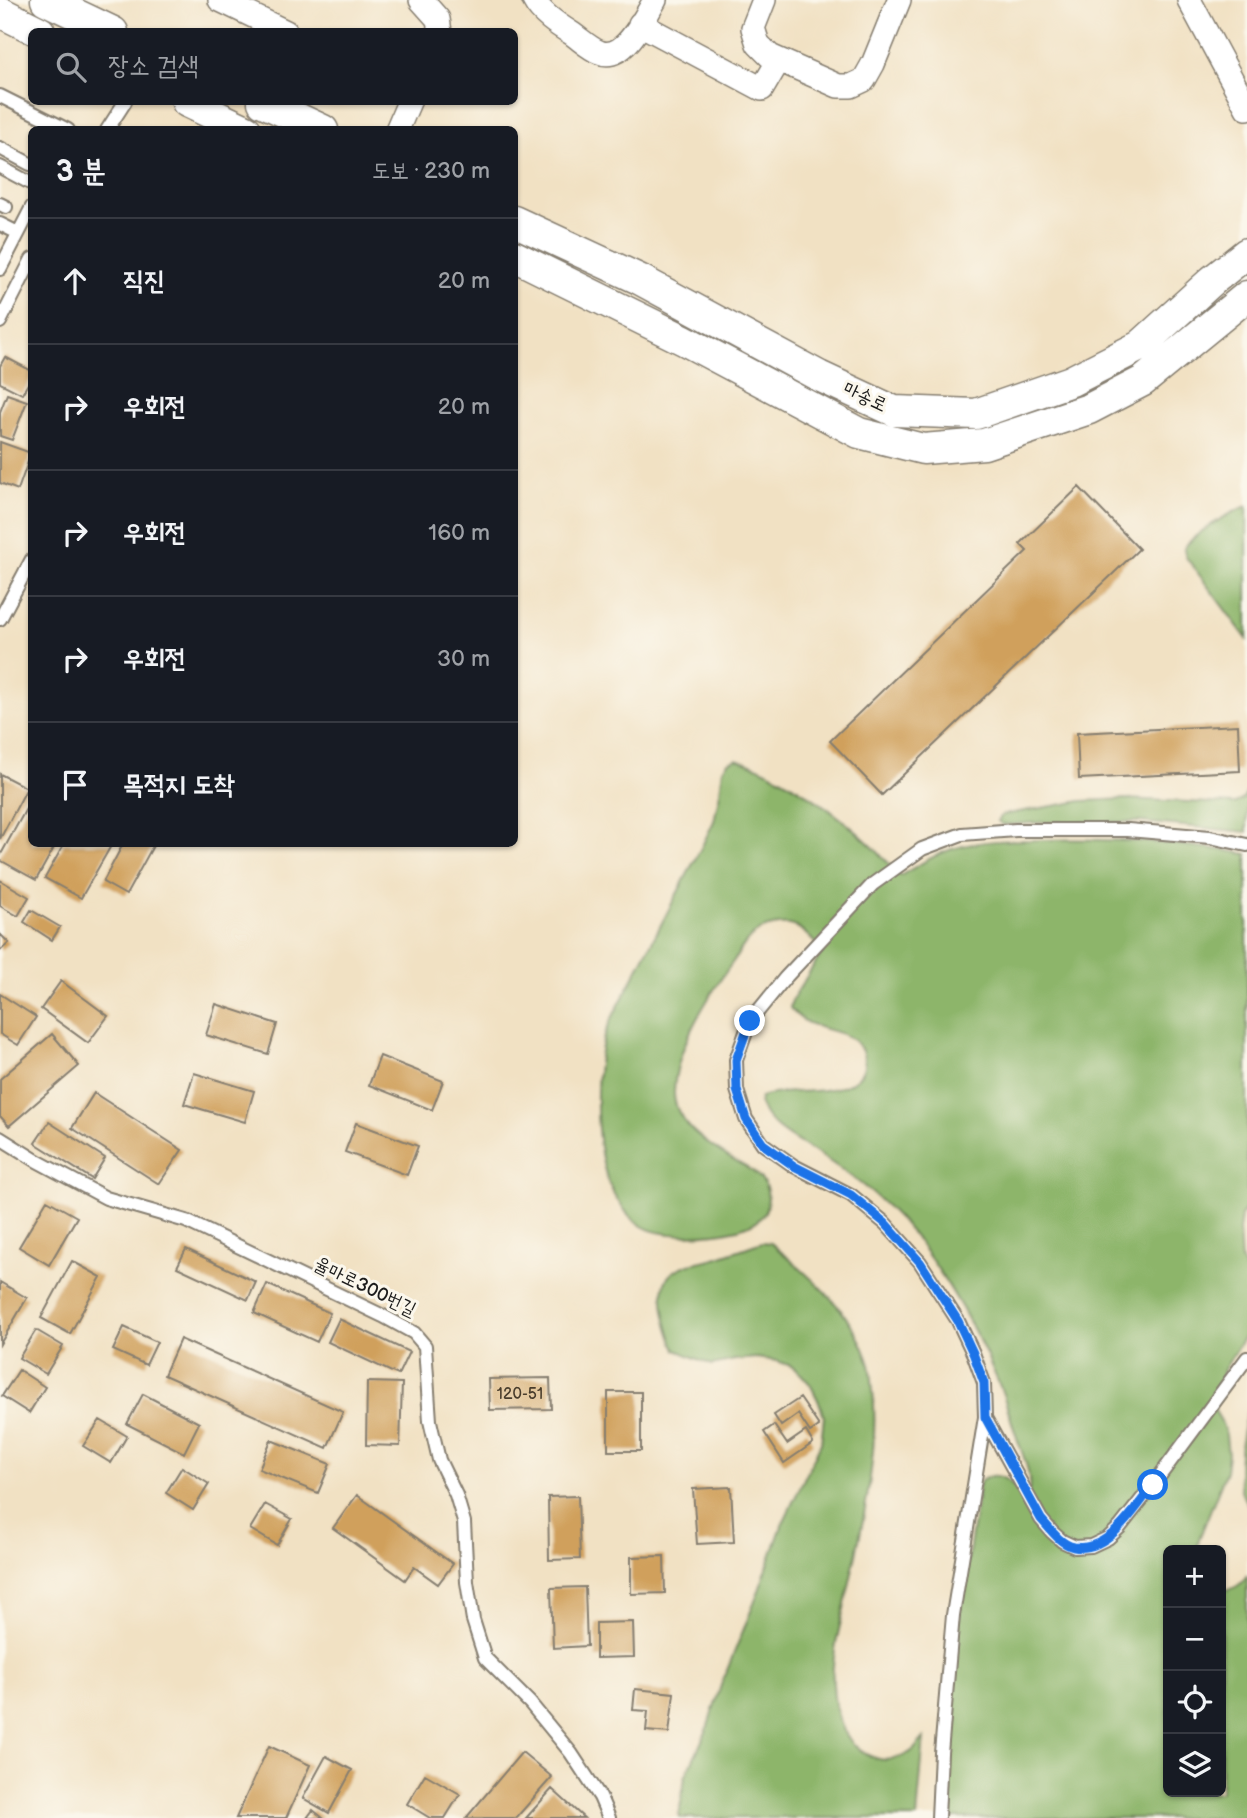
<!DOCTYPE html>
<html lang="ko">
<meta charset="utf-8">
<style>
:root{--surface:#171b24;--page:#242831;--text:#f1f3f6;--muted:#9ea1a6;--line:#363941}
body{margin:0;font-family:"Balsamiq Sans","Poor Story",sans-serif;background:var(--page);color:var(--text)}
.controls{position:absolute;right:21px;bottom:21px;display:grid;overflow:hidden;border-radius:10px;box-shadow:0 2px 5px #0004}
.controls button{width:63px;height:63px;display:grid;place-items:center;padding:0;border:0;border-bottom:2px solid var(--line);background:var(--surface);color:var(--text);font:35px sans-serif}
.stop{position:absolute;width:21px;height:21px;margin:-16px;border:5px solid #1a73e8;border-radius:50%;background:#fff}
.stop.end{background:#1a73e8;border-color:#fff;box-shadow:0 2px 7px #0008}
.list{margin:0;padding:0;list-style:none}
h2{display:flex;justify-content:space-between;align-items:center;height:91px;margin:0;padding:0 28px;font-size:30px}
h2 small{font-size:23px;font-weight:400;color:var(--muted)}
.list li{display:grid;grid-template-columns:46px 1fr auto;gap:21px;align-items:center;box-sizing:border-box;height:126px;padding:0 28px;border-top:2px solid var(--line)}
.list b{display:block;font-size:26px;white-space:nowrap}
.list em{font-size:23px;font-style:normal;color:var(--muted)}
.icon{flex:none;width:38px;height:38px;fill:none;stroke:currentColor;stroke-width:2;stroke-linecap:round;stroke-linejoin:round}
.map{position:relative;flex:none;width:1247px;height:1818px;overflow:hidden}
.search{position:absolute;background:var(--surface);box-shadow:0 2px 5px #0004;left:28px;top:28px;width:490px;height:77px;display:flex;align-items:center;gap:18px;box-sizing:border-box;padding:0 24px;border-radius:10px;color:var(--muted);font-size:26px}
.panel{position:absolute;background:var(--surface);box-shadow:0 2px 5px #0004;left:28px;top:126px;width:490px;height:721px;border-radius:10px}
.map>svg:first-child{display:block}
</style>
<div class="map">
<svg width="1247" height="1818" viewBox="0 0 1247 1818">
<rect width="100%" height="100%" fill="#fbf7ec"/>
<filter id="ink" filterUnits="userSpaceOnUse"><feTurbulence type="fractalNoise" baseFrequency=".0143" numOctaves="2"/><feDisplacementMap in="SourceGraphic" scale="14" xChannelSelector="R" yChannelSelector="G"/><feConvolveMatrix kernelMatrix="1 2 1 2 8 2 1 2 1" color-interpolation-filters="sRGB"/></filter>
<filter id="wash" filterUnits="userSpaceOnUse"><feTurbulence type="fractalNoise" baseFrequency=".00686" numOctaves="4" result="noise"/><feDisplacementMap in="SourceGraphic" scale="28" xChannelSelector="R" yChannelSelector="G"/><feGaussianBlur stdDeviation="1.57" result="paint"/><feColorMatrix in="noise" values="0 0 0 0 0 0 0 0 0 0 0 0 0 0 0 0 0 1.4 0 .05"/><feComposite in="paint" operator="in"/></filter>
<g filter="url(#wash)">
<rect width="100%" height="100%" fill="#f1e1c3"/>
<path fill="#8db56b" stroke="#546844" stroke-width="2" d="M1247 506V639L1186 557 1184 549C1193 533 1230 513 1247 506Z
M736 759C751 763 764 769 777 776 824 802 865 835 900 876 917 866 933 855 952 849 979 840 1010 840 1038 840 1108 838 1177 842 1247 854V1204L1241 1216 1239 1230 1241 1261 1247 1274V1332L1225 1368 1213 1394 1215 1411 1221 1421 1226 1435 1228 1454 1226 1471 1199 1539 1197 1550H1168V1792H1221V1590C1233 1590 1241 1586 1247 1575V1818H948L951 1713 958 1627 979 1486 981 1481C998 1468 1011 1482 1022 1495L1029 1491C1032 1473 1021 1451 1016 1435 1010 1418 1006 1400 999 1384 975 1325 929 1244 882 1202 863 1184 840 1168 818 1154 796 1140 769 1129 759 1103L761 1097C786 1086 857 1101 864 1066 865 1061 864 1056 862 1051 851 1030 830 1033 811 1024 802 1021 796 1015 790 1008L792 1000 823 951C813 942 804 928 790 925 781 924 767 926 759 931 748 937 741 949 735 959 709 995 675 1047 674 1093 674 1122 707 1144 730 1158 739 1164 750 1168 757 1175 771 1186 772 1210 757 1221 751 1225 745 1227 738 1229 713 1235 660 1240 639 1224 626 1215 614 1197 608 1181 594 1140 592 1064 609 1024L701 848 714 821 720 792 723 769 728 762Z
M1247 792V832L1140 822H1045L1003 825 998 821 1002 815 1081 801 1126 799 1234 804 1243 799Z
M762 1242 771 1243C811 1278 854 1311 870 1365 872 1373 872 1382 873 1391 880 1456 860 1536 846 1600 840 1626 831 1656 833 1684 834 1714 845 1751 879 1759 888 1761 901 1758 909 1753 915 1750 919 1743 924 1738L917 1818H681L679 1815 685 1777 706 1732 721 1685 757 1596 783 1523 821 1443 824 1416 819 1402 810 1384 801 1374 791 1366 777 1361 756 1358 735 1360 712 1365 676 1350C668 1330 653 1287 673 1272 685 1263 702 1262 715 1258 731 1253 747 1247 762 1242Z
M1247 1412V1503C1233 1487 1241 1433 1247 1412Z"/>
<g id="blocks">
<path fill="#d0a05c" d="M5 357 32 371V377L22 394 0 383V366Z
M7 394 27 401 12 440 0 436V412Z
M0 442 31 453 18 490 0 483Z
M1079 487 1139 549 882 795 830 741 1027 551 1020 544Z
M1238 725 1240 771 1079 779 1077 733Z
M0 774 27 788 0 839Z
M32 798V844H56L36 880 0 860V856Z
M64 844H112L81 898 45 878Z
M123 844H154L126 895 103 882Z
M0 880 29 897 18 916 0 906Z
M31 910 60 927 52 940 24 922Z
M0 934 9 943 0 951Z
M61 981 108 1016 88 1043 41 1009Z
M0 994 36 1017 18 1045 0 1034Z
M216 1004 277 1024 268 1054 206 1035Z
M52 1034 79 1066 9 1126 0 1116V1079Z
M380 1056 443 1081 432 1110 369 1085Z
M194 1073 254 1091 245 1122 184 1104Z
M94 1093 182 1150 159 1184 72 1128Z
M49 1122 105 1158 92 1179 35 1143Z
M356 1123 418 1146 407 1175 345 1152Z
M47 1200 77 1217 49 1265 19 1247Z
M186 1249 256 1282 248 1300 177 1267Z
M72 1261 101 1277 70 1334 41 1318Z
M0 1282 27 1298 0 1344Z
M267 1284 330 1313 317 1342 254 1313Z
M339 1319 409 1352 398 1375 328 1342Z
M124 1327 157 1342 146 1365 113 1350Z
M36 1330 63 1346 46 1374 19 1358Z
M180 1339 343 1412 327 1448 164 1375Z
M19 1370 45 1387 29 1413 2 1396Z
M550 1378 551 1409 490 1410 489 1379Z
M367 1382 402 1383 400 1446 366 1445Z
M608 1392H641V1451H608Z
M143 1394 199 1423 184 1453 127 1424Z
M800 1398 819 1426 810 1432 798 1414 781 1426 774 1415Z
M100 1420 127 1436 111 1463 83 1446Z
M774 1425 787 1444 806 1431 813 1443 784 1463 764 1432Z
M271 1440 330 1464 318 1493 259 1469Z
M182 1467 209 1484 193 1510 166 1493Z
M731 1487 734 1542 697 1544 693 1489Z
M357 1495 453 1564 438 1584 414 1567 405 1580 333 1528Z
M578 1496 580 1559 549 1560 548 1497Z
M265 1504 292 1519 277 1545 250 1529Z
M664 1556 665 1593 631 1594V1557Z
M585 1587 587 1646 553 1648 551 1588Z
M633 1622 634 1657 596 1658V1623Z
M635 1689 674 1693 669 1733 646 1731 648 1711 633 1710Z
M269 1746 310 1765 286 1818H236Z
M522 1752 552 1777 516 1818H466Z
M326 1756 352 1770 329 1813 303 1798Z
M425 1774 460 1794 445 1818H430L407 1804Z
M552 1789 584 1818H526Z
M313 1810 323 1818H307Z"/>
</g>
</g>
<g filter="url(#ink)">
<use href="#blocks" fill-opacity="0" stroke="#867e70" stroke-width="2"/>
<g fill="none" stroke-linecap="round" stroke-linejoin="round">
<g stroke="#867e70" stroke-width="16">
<path id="service" d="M0 96 68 130
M107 130 125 102
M0 148 30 164
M0 167 32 184
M0 204 6 207
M0 224 18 233
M0 269 32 207
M0 322 32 259
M0 619 32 559
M0 1138 37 1161 106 1198 186 1221 383 1316 414 1333 425 1346 430 1421 439 1460 456 1495 464 1522 467 1582 473 1620 485 1658 530 1703 571 1753 600 1797 609 1818
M985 1418 1041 1519 1052 1532 1062 1541 1075 1547 1091 1546 1108 1538 1120 1527 1153 1485 1247 1358
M938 1818 941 1753 953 1615 985 1417 984 1383 973 1353 958 1321 920 1262 885 1223 851 1195 794 1166 763 1144 746 1119 737 1090 736 1060 750 1021 785 978 873 884 922 849 962 834 1016 830H1128L1210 837 1247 845"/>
</g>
<g stroke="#867e70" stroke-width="26">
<path id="minor" d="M220 0 286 32
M421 0 438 19 440 32
M534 0C541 14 558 25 571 33 580 39 589 48 599 52 624 63 645 17 655 0
M764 0 753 28 758 44 770 56 838 86H851L864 80 873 64 899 0
M1189 0 1247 108
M640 24 762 89 779 60
M397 130 409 102"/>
</g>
<g stroke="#867e70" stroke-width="33">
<path id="tertiary" d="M46 0 113 32
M0 12 40 32
M187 102 246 130
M263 102 323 130
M514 221 639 279 819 376 894 411 976 414 1071 381 1140 346 1213 280 1247 253
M514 256 684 340 859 433 923 449 984 444 1089 409 1143 381 1247 296"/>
</g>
<use href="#service" stroke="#fff" stroke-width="12"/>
<use href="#minor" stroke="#fff" stroke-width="23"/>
<use href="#tertiary" stroke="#fff" stroke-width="30"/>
</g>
</g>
<g fill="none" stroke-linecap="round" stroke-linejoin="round" filter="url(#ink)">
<path stroke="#1a73e8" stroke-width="9" d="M750 1021 736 1060 737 1090 746 1119 763 1144 794 1166 851 1195 885 1223 920 1262 958 1321 973 1353 984 1383 985 1417 1041 1519C1050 1529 1060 1544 1074 1547 1108 1553 1136 1508 1153 1485"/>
</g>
<g text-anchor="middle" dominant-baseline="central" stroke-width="6" stroke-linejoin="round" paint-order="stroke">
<g font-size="16" fill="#493d2c">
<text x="520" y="1394">120-51</text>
</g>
<g font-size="19" fill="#1c1c1c" stroke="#fbf7ec">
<text transform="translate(865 397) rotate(25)">마송로</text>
<text transform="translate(365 1287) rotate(26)">율마로300번길</text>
</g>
</g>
</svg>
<div class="controls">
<button>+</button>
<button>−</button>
<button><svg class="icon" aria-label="locate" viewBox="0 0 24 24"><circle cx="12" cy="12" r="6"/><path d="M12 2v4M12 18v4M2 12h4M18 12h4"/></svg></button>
<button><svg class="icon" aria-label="layers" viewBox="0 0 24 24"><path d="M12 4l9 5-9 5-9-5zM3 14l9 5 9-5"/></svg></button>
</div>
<div class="stop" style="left:1153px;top:1485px"></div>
<div class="stop end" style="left:750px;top:1021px"></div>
<div class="search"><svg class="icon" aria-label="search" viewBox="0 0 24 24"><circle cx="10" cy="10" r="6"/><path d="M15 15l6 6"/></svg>장소 검색</div>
<section class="panel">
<h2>3 분<small>도보 · 230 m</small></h2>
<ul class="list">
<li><svg class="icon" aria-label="ahead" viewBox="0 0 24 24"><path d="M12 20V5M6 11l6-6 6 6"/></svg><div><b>직진</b></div><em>20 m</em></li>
<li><svg class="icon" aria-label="right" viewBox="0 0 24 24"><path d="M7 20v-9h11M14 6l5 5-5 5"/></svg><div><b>우회전</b></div><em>20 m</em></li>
<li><svg class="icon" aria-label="right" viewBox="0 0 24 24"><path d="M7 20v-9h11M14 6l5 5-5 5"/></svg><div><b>우회전</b></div><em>160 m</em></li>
<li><svg class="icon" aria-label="right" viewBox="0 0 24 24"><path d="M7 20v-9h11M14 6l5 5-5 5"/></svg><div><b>우회전</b></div><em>30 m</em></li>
<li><svg class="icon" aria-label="arrive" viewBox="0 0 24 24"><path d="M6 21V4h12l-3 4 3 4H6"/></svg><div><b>목적지 도착</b></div></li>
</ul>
</section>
</div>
